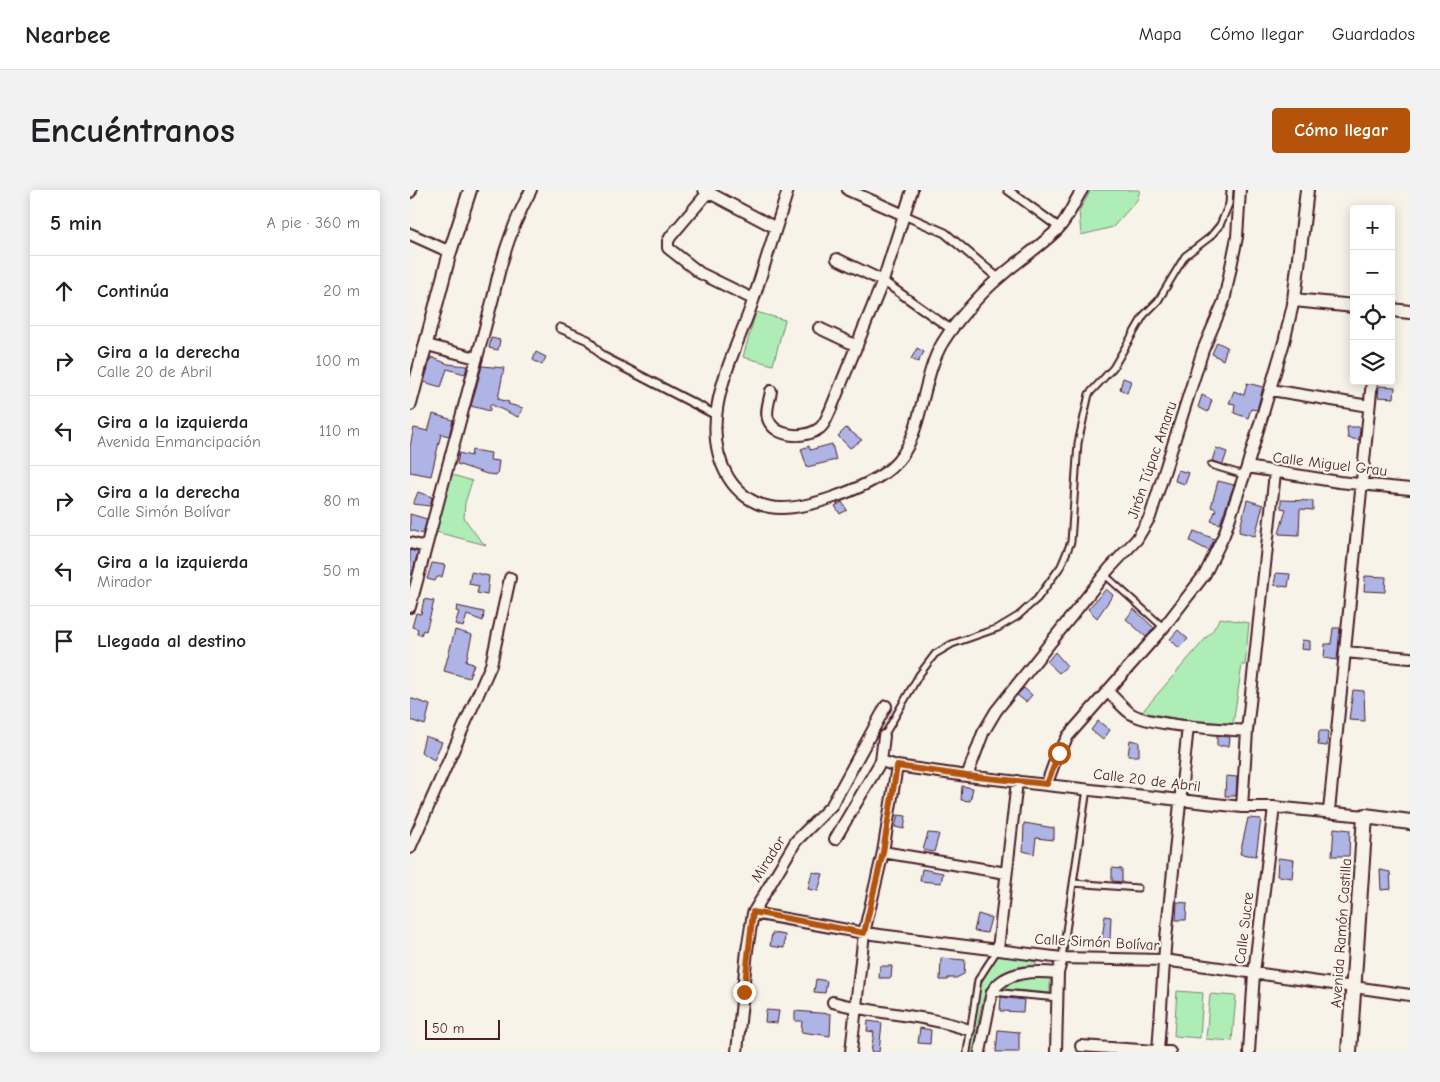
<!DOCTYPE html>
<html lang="es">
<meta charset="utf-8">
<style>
:root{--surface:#fff;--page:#f2f2f2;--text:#202124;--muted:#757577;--line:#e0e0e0;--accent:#b45309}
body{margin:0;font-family:"Comic Neue",sans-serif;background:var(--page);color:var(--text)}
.controls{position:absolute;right:15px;top:15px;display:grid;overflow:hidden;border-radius:5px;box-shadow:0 2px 12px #0003}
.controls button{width:45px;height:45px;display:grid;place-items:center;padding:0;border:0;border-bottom:1px solid var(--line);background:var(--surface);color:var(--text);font:25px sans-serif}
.scale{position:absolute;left:15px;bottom:12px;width:75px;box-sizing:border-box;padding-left:5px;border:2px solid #4a1f2b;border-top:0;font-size:14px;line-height:18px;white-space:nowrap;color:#4a1f2b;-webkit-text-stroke:4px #f7f3e8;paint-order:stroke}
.stop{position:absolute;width:15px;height:15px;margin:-11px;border:4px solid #b45309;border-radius:50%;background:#fff}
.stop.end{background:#b45309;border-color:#fff;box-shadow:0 1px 5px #0008}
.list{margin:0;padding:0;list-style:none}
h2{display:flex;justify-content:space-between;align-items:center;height:65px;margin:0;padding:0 20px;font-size:21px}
h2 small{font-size:16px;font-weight:400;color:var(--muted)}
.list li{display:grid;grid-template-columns:32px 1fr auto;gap:15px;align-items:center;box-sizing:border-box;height:70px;padding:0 20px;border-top:1px solid var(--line)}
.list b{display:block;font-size:19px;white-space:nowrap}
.list p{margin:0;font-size:16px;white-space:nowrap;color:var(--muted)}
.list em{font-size:16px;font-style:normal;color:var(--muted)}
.icon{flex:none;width:28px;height:28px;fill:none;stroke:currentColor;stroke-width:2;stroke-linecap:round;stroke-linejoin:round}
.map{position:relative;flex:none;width:1000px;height:862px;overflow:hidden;border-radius:5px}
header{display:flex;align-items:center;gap:30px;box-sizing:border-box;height:70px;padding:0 25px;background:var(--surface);border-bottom:1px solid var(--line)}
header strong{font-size:24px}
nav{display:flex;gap:28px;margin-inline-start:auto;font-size:18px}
.intro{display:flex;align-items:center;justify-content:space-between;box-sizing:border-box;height:120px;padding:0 30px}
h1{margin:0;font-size:35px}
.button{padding:12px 22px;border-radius:5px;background:var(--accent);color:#fff;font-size:18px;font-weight:700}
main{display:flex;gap:30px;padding:0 30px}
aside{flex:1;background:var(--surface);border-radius:5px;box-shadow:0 2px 12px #0003}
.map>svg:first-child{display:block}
</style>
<header>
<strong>Nearbee</strong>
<nav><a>Mapa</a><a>Cómo llegar</a><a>Guardados</a></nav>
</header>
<div class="intro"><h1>Encuéntranos</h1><a class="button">Cómo llegar</a></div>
<main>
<aside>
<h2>5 min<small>A pie · 360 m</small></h2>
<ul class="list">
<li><svg class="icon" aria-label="ahead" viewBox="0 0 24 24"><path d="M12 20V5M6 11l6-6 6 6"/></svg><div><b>Continúa</b></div><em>20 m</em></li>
<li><svg class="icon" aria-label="right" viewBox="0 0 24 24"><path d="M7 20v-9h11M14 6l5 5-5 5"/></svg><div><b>Gira a la derecha</b><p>Calle 20 de Abril</p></div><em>100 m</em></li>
<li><svg class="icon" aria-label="left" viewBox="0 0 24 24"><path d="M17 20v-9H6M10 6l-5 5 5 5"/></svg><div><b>Gira a la izquierda</b><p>Avenida Enmancipación</p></div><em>110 m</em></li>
<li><svg class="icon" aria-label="right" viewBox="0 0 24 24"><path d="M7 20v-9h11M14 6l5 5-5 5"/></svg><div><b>Gira a la derecha</b><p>Calle Simón Bolívar</p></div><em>80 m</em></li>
<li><svg class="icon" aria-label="left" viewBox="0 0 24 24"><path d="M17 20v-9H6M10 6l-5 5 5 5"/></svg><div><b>Gira a la izquierda</b><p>Mirador</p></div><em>50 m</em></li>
<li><svg class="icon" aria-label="arrive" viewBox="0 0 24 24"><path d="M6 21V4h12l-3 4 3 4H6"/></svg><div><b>Llegada al destino</b></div></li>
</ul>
</aside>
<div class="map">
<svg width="1000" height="862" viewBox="0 0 1000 862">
<rect width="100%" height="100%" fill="#f7f3e8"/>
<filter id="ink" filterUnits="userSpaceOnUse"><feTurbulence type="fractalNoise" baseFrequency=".02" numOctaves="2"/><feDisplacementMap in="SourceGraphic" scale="10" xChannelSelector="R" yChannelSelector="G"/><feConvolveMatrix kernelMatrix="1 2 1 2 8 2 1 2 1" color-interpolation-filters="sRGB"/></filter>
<g filter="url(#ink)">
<path fill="#aeeeb6" stroke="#7c8670" d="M681 0H730L727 10 703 37 671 45 669 21Z
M346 122 375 130 363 175 333 167Z
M40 284 62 291 55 313 54 328 70 350 76 355 26 342Z
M810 428 839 433 835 475H832L823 534 774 530 732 522 803 440Z
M598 766 627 772 625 775C568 778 572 815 564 862H560C562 844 568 778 583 768 587 766 593 766 598 766Z
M627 787 640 788V803L589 799 612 788Z
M767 801 793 803 790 848 764 846Z
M800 804 826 806 822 851 796 849Z"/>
<path fill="#aeb4e5" stroke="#4a1f2b" d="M81 148 90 150 88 160 79 158Z
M807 152 817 157 813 170 802 164Z
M507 158 514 162 508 172 501 169Z
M126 162 136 167 132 175 123 170Z
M21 167 38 174 57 176 55 184 37 179 31 197 14 192Z
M72 176 94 178 88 209 99 212 98 214 113 218 108 227 80 214V221L61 216Z
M713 188 721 191 717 203 710 199Z
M837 193 853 197 847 220 841 219 838 228 824 223 825 214 819 213 824 201 834 205Z
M969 196 985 197 984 208 968 207Z
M792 205 802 210 798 222 788 217Z
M23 224 43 230 39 246 31 244 21 286 0 282V256L4 238 18 241Z
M937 237H950L949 250 938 248Z
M436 238 452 250 440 258 428 246Z
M422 254 426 270 397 277 391 259 399 256 400 260Z
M806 258 817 262 813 274 802 271Z
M62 260 81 263 80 270 89 271 87 285 77 284 47 274 49 263 61 266Z
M768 280 779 283 775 294 765 291Z
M808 291 824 295 810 334 801 331 806 319 801 317Z
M8 302 22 307 20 316 3 314Z
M837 310 853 315 845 346 829 342Z
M871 310 903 311V320L890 319 889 345 869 344 876 319 871 318Z
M432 312 437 320 430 324 425 316Z
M0 324 17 329 13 344 0 340Z
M784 341 805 349 799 361 780 351Z
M0 360 8 362 2 384H0Z
M22 373 35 375 32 387H27L25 391 17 389Z
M61 382 79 386 77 405 67 403 69 396 59 394Z
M866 383 880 384 878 397 864 395Z
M955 386 976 387 975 402 954 401Z
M696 399 703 405 687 428 678 419Z
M14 409 24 411 16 441 13 440 11 445 7 444 8 439 2 437 6 423 11 424Z
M47 416 74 422 73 431 57 425 53 437 45 434 49 422 46 421Z
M724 419 744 438 736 447 716 429Z
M923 438H930L927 470 914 468 915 454H921Z
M45 440 62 445 56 472 64 474 59 488 34 481Z
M768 440 778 449 769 458 760 449Z
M892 450 900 451V460L891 459Z
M645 462 657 476 649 483 637 472Z
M614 498 622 505 616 512 607 505Z
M943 500 954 501 955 531 939 530Z
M0 508 20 515 15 535 0 530Z
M688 531 700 540 693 550 681 540Z
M909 541H918L917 556 908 555Z
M15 546 32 552 24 570 11 562Z
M807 546 820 547 819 556H807Z
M720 550 729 552V566H718Z
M816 586 827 587 826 606H815Z
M552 596 563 598 560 611 551 610Z
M488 625 496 626 494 639 485 637Z
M838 628 851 629 846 666 830 664Z
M614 633 644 638V650L626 648 624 664 613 661Z
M924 638 940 640 939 666H922Z
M518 643 529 644 524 662 513 660Z
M868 668 884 670 882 688 867 686Z
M702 678 712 679V692L702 691Z
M512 679 533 683 531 693 510 691Z
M970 680 980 682 981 699 971 700Z
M402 682 413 684 408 701 398 699Z
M767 712 777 713 776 730H766Z
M568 724 581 728 577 743 564 741Z
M695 726 701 727 700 749H692Z
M362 743 375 745 374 758 360 756Z
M531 768 555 770 554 784 546 788H538V790H530Z
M470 776H482L481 788H469Z
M406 789 417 791 415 803 404 802Z
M591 807 614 810 613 822 590 821Z
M356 820 369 821 367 833 355 832Z
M385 821 421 824 420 846 391 842 392 831H385Z
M458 831 472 833 469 862H461L464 842 457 841Z
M510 838 521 840 520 854 508 853Z
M588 840 609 842V862H586Z"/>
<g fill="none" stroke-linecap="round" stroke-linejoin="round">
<g stroke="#4a1f2b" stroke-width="9">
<path id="service" d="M801 275 834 285
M695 385 753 437
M474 546 509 485 525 464 542 454 588 438 608 426 627 409 651 376 661 352 668 253 679 204 703 178 734 125 748 111 775 66 800 47 810 35 819 14 820 0
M663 693 728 698
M652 768 677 599
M582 802 648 808
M557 862 568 790 588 759"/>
</g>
<g stroke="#4a1f2b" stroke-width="11">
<path id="pedestrian" d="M598 0 650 38
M494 25 535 43 588 88
M473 91 542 140
M150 138 178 150 192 166 306 225"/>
</g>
<g stroke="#4a1f2b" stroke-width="14">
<path id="minor" d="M294 0 366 38
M300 0 261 46 258 51V58L290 83 343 109
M378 0C366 37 355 74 343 111 325 165 285 231 318 287 327 302 342 314 360 317 392 323 457 298 481 278 514 250 510 189 533 152 546 131 571 103 590 87 609 70 631 56 648 39 658 29 664 12 672 0
M438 0 494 25
M0 2 1 0
M0 44 40 62
M427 69 473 91
M409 138 447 156
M17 155 66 168
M861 200 959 216
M361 201C360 209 355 221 358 229 365 248 395 249 410 238 415 234 417 227 420 221L473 91 502 0
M837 277 929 292 1000 299
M0 353 16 357
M0 417 83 108C91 69 102 35 121 0
M935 462 1000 468
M698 502C705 508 712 517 720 523 738 536 813 539 837 541
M471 571 487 576 557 586 832 617H864L955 626
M557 586 573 543 586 521 699 379 727 349 740 327 793 160 814 111 827 47 830 0
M637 593 645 571 658 546 754 437 795 384 814 345 837 277 874 152 884 110
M832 617 837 541 865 283
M919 621 962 191
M425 649 471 571 474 546
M0 658 81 475 100 388
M473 662 596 683
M343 723 454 743 652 768 754 770 1000 805
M588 759 607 591
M423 812C468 825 515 824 559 840
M671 856 760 862
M327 862 337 760 343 723 386 651 422 615 476 516
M441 862 454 743 473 662 487 576
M570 862 582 802C595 780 625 781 648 783
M646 862 648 783 652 768
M748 862 755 758 778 536
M839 862 844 783 864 617"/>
</g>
<g stroke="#4a1f2b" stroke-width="16">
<path id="tertiary" d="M897 0 884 110 944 116
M981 120 1000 122
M0 214 40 62 60 0"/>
</g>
<g stroke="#4a1f2b" stroke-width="18">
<path id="secondary" d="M939 862 955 626 1000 632"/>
</g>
<use href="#service" stroke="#f7f3e8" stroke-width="5"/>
<use href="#pedestrian" stroke="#f7f3e8" stroke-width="7"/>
<use href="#minor" stroke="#f7f3e8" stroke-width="10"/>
<use href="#tertiary" stroke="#f7f3e8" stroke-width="12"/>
<use href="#secondary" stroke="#f7f3e8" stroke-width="14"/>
</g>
</g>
<g fill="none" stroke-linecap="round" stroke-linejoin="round" filter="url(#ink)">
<path stroke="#b45309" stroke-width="6" d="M334 802 343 722 454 743 473 662 487 576 557 586 637 594 649 563"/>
</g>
<g text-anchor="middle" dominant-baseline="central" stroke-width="4.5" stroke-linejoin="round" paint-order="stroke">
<g font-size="15" fill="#4a1f2b" stroke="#f7f3e8">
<text transform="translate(742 270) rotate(-71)">Jirón Túpac Amaru</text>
<text transform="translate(920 274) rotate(7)">Calle Miguel Grau</text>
<text transform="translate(737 590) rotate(7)">Calle 20 de Abril</text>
<text transform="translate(358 669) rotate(-58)">Mirador</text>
<text transform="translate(834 738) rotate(-83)">Calle Sucre</text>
<text transform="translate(931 743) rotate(-86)">Avenida Ramón Castilla</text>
<text transform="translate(687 752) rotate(3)">Calle Simón Bolívar</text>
</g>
</g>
</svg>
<div class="controls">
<button>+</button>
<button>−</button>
<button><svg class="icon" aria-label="locate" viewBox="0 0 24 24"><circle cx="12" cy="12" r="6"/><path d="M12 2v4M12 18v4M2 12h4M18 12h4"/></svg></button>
<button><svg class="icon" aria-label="layers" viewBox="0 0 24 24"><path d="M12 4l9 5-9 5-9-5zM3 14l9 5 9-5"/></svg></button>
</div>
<div class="scale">50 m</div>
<div class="stop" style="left:649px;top:563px"></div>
<div class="stop end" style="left:334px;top:802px"></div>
</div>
</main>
